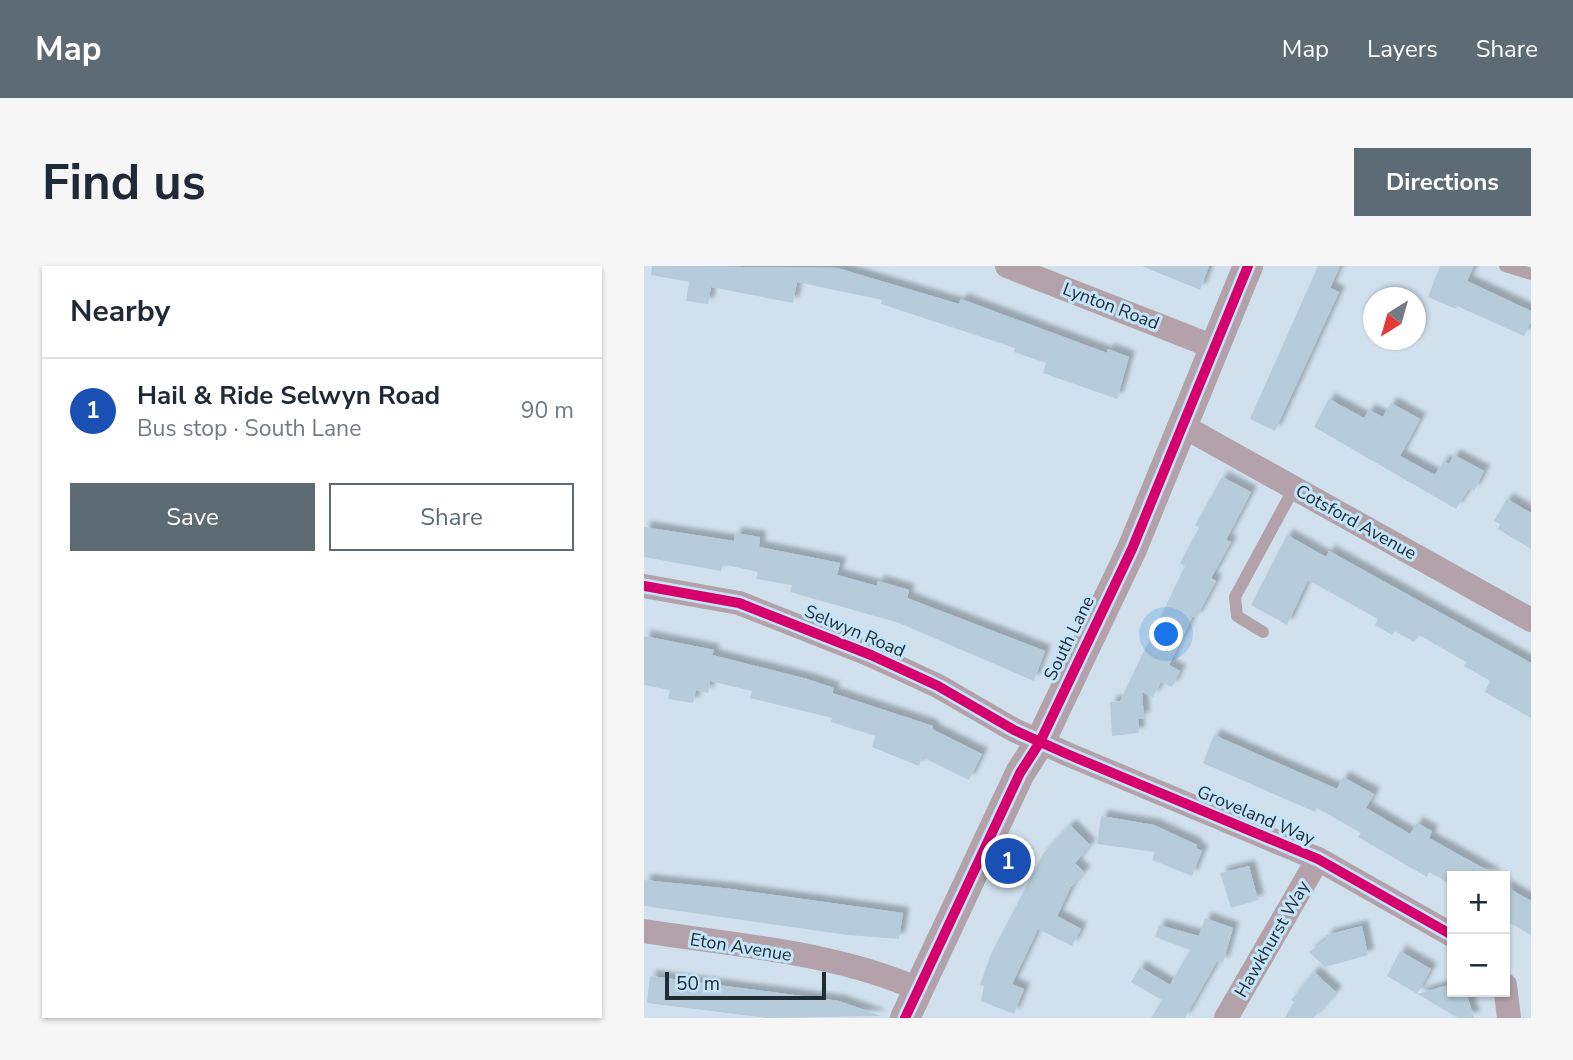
<!DOCTYPE html>
<meta charset="utf-8">
<style>
:root{--surface:#fff;--page:#f6f6f7;--text:#1f2937;--muted:#747a83;--line:#e0e1e3;--accent:#5d6b75}
body{margin:0;font-family:"Nunito Sans",sans-serif;background:var(--page);color:var(--text)}
.controls{position:absolute;right:21px;bottom:21px;display:grid;overflow:hidden;border-radius:0px;box-shadow:0 2px 5px #0004}
.controls button{width:63px;height:63px;display:grid;place-items:center;padding:0;border:0;border-bottom:2px solid var(--line);background:var(--surface);color:var(--text);font:35px sans-serif}
.compass{position:absolute;left:719px;top:21px;width:63px;height:63px;border-radius:50%;background:var(--surface);box-shadow:0 2px 5px #0004;rotate:217deg}
.scale{position:absolute;left:21px;bottom:18px;width:161px;box-sizing:border-box;padding-left:7px;border:4px solid #1f2c34;border-top:0;font-size:19px;line-height:24px;white-space:nowrap;color:#1f2c34;-webkit-text-stroke:5px #c4e4f9;paint-order:stroke}
.you{position:absolute;left:523px;top:369px;width:24px;height:24px;margin:-18px;border:5px solid #fff;border-radius:50%;background:#1a73e8;box-shadow:0 0 0 10px #1a73e833}
.badge{display:grid;place-items:center;width:46px;height:46px;border-radius:50%;background:var(--accent);color:#fff;font-size:23px;font-weight:700}
.pin{position:absolute;translate:-50% -50%;border:4px solid #fff;box-shadow:0 2px 7px #0006}
.list{margin:0;padding:0;list-style:none}
h2{display:flex;justify-content:space-between;align-items:center;height:91px;margin:0;padding:0 28px;font-size:30px}
h2 small{font-size:23px;font-weight:400;color:var(--muted)}
.list li{display:grid;grid-template-columns:46px 1fr auto;gap:21px;align-items:center;box-sizing:border-box;height:105px;padding:0 28px;border-top:2px solid var(--line)}
.list b{display:block;font-size:26px;white-space:nowrap}
.list p{margin:0;font-size:23px;white-space:nowrap;color:var(--muted)}
.list em{font-size:23px;font-style:normal;color:var(--muted)}
.actions{display:flex;gap:14px;padding:21px 28px}
.actions a{flex:1;padding:16px 0;border:2px solid var(--accent);border-radius:0px;text-align:center;font-size:24px;color:var(--accent)}
.actions .main{background:var(--accent);color:#fff}
.map{position:relative;flex:none;width:887px;height:752px;overflow:hidden;border-radius:0px}
header{display:flex;align-items:center;gap:42px;box-sizing:border-box;height:98px;padding:0 35px;background:var(--accent);color:#fff}
header strong{font-size:33px}
nav{display:flex;gap:38px;margin-inline-start:auto;font-size:24px}
.intro{display:flex;align-items:center;justify-content:space-between;box-sizing:border-box;height:168px;padding:0 42px}
h1{margin:0;font-size:49px}
.button{padding:18px 32px;border-radius:0px;background:var(--accent);color:#fff;font-size:24px;font-weight:700}
main{display:flex;gap:42px;padding:0 42px}
aside{flex:1;background:var(--surface);border-radius:0px;box-shadow:0 2px 5px #0004}
.map>svg:first-child{display:block}
</style>
<header>
<strong>Map</strong>
<nav><a>Map</a><a>Layers</a><a>Share</a></nav>
</header>
<div class="intro"><h1>Find us</h1><a class="button">Directions</a></div>
<main>
<aside>
<h2>Nearby<small></small></h2>
<ul class="list">
<li><span class="badge" style="background:#1a4fb4">1</span><div><b>Hail &amp; Ride Selwyn Road</b><p>Bus stop · South Lane</p></div><em>90 m</em></li>
</ul>
<div class="actions"><a class="main">Save</a><a>Share</a></div>
</aside>
<div class="map">
<svg width="887" height="752" viewBox="0 0 887 752">
<defs>
<filter id="shadow"><feDropShadow dx="6" dy="-6" stdDeviation="2" flood-color="#0004"/></filter>
</defs>
<rect width="100%" height="100%" fill="#d0e1ed"/>
<path fill="#b6ccda" filter="url(#shadow)" d="M8 0 193 2 315 38 317 33 463 87 464 83 485 91 473 133 399 107 402 97 370 86 371 82 237 38 238 34 153 16 149 37 67 21 64 38 42 35 45 16 7 9Z
M498 0H565L556 24Z
M674 0H696L686 22 695 26 631 165 606 153Z
M796 0H830L823 15 887 45V56L880 70 813 40 812 43 784 31Z
M685 133 720 152 725 144 739 151 747 137 776 153 756 190 791 209 799 195 805 198 810 189 840 205 830 225 825 222 812 243 670 161Z
M578 211 607 226 582 274 587 276 567 312 572 315 552 352 549 350 525 399 536 405 528 421 517 416 509 431 498 426 500 452 494 453 495 467 468 470 466 436 476 435 541 300 536 297 555 262 551 259Z
M863 233 887 247V283L854 263 856 258 850 255Z
M0 261 90 275 91 267 116 271 115 281 196 297 193 309 233 320 234 315 265 324 263 332 401 385 390 415 255 357 146 326 148 319 112 313 114 306 78 298 77 305 0 291Z
M643 269 682 291 685 285 887 397V452L841 426 846 415 820 400 822 396 775 369 770 376 751 365 748 369 731 359 734 353 664 314 643 359 607 339Z
M0 370 70 384 68 389 163 413 190 422 188 427 289 460 288 463 338 488 325 514 278 491 275 500 228 481 231 470 187 456 188 452 106 432 108 425 66 415 64 427 52 424 49 437 24 433 26 424 0 419Z
M570 469 693 523 699 511 730 528 722 542 766 568 773 557 788 565 785 572 853 610H808V619L785 606 783 611 714 571 717 567 673 542 671 546 559 497Z
M457 550 510 559 553 579 552 582 558 585 548 610 508 594 511 586 453 578Z
M426 559 446 579 431 597 440 606 427 621 413 650 437 663 428 680 394 663 368 718 380 723 370 748 337 735 340 720 336 719 347 688 399 588Z
M605 600 614 634 587 642 576 607Z
M0 614 87 623 259 647 255 673 204 669 0 640Z
M861 620 887 635V669L861 654Z
M561 652 589 662 579 697 573 695 541 752H507L518 734 487 716 496 701 526 719 546 684 511 671 515 659 555 670Z
M718 660 724 689 681 701 665 686 683 673 682 669Z
M756 685 787 703 773 728 808 718V726H822L830 752H814L743 710Z
M670 706 692 726 669 752H641L650 736 647 734Z
M6 710 195 735 237 750 122 752 3 737Z"/>
<g fill="none" stroke-linecap="round" stroke-linejoin="round">
<path stroke="#b3a2a9" stroke-width="12" d="M861 0 887 8
M619 366 593 350 591 331 650 222"/>
<path stroke="#b3a2a9" stroke-width="24" d="M363 0 570 81
M537 159 887 354
M0 320 95 337 227 389 294 420 370 464 423 488 674 593 808 669
M0 665C89 679 191 686 274 723
M861 719 865 752
M582 752 674 593"/>
<path stroke="#b3a2a9" stroke-width="30" d="M261 752 376 507 396 476 488 283 604 0"/>
<g stroke="#c4e4f9" stroke-width="15">
<path id="cycleway" d="M0 320 95 337 227 389 294 420 370 464 423 488 674 593 808 669
M261 752 376 507 396 476 488 283 604 0"/>
</g>
<use href="#cycleway" stroke="#d6006c" stroke-width="10"/>
</g>
<g text-anchor="middle" dominant-baseline="central" stroke-width="6" stroke-linejoin="round" paint-order="stroke">
<g font-size="18" fill="#1f2c34" stroke="#c4e4f9">
<text transform="translate(467 40) rotate(21)">Lynton Road</text>
<text transform="translate(712 256) rotate(29)">Cotsford Avenue</text>
<text transform="translate(211 365) rotate(23)">Selwyn Road</text>
<text transform="translate(425 372) rotate(-64)">South Lane</text>
<text transform="translate(612 549) rotate(23)">Groveland Way</text>
<text transform="translate(628 673) rotate(-60)">Hawkhurst Way</text>
<text transform="translate(97 681) rotate(9)">Eton Avenue</text>
</g>
</g>
</svg>
<div class="controls">
<button>+</button>
<button>−</button>
</div>
<svg class="compass" viewBox="-18 -18 36 36"><path d="M0-13l5 13h-10z" fill="#e53935"/><path d="M0 13l5-13h-10z" fill="#747a83"/></svg>
<div class="scale">50 m</div>
<div class="you"></div>
<div class="pin badge" style="left:364px;top:595px;background:#1a4fb4">1</div>
</div>
</main>
